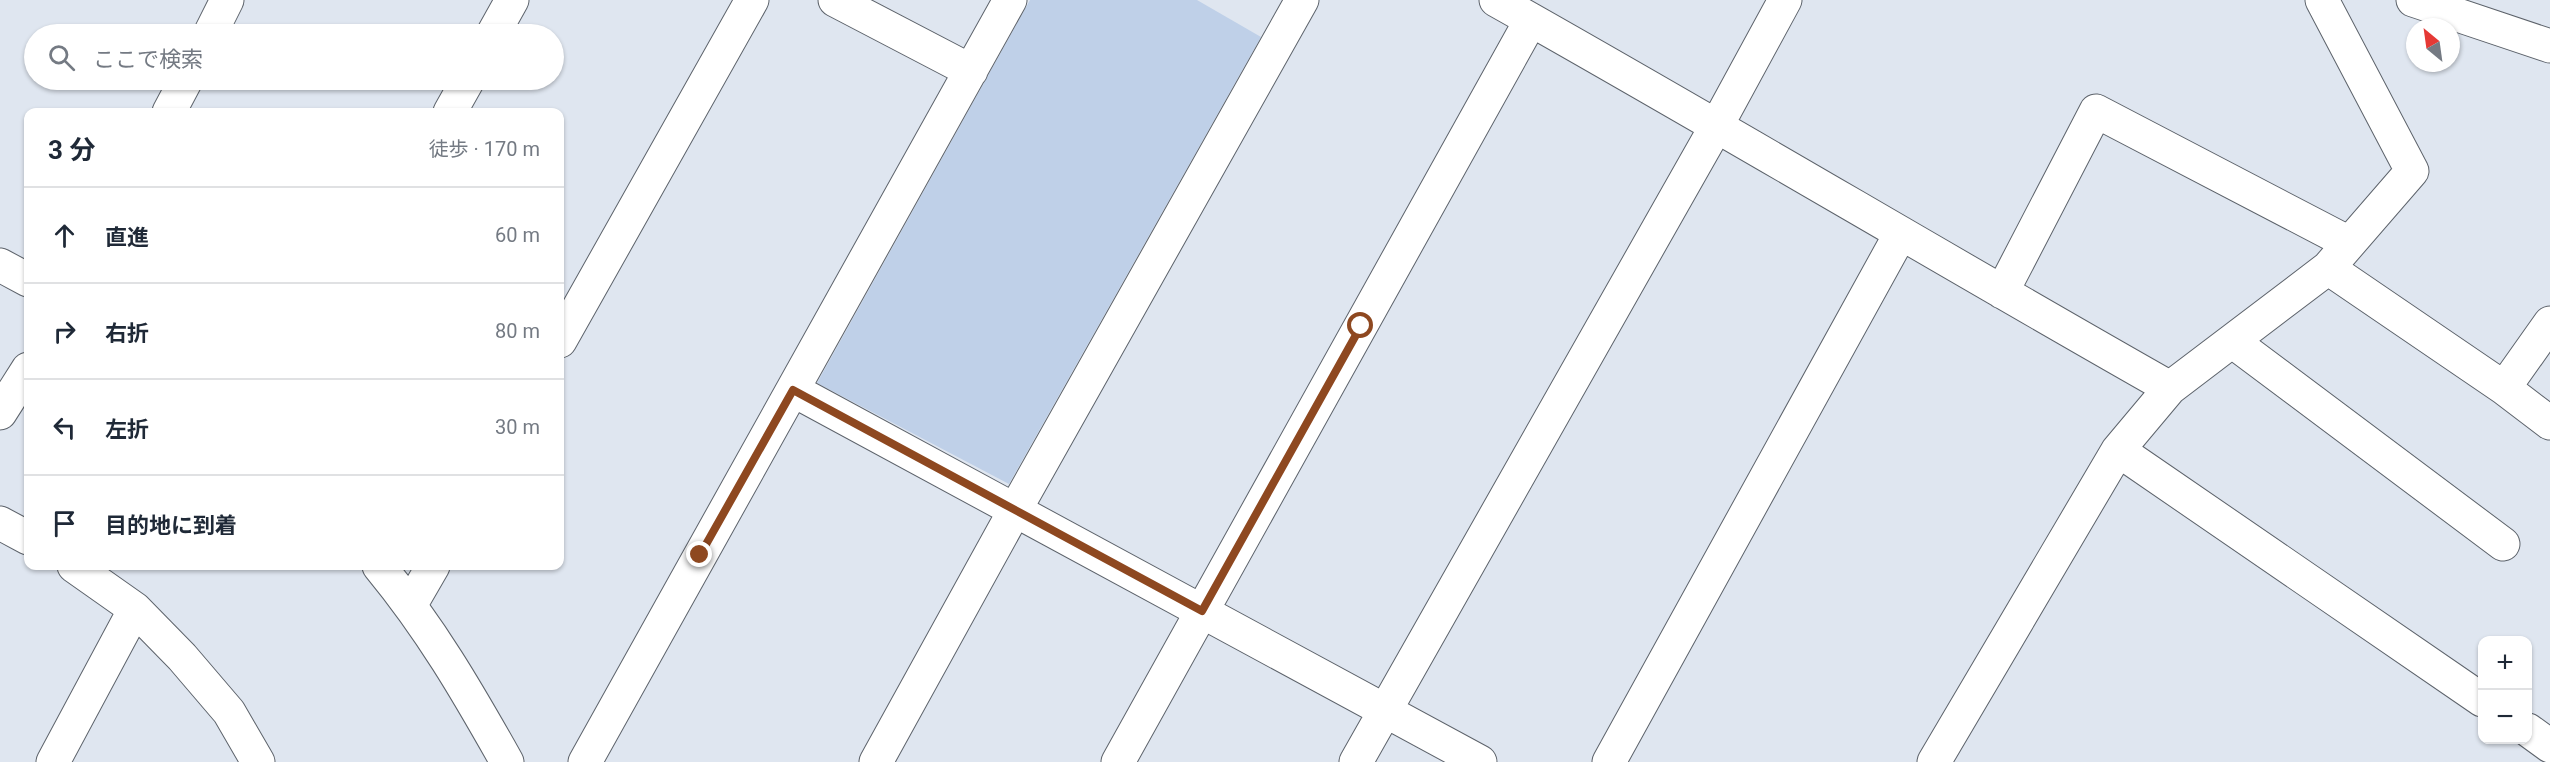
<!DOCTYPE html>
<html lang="ja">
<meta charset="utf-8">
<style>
:root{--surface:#fff;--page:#f6f6f7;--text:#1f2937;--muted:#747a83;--line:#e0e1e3}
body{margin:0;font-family:Roboto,"Noto Sans JP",sans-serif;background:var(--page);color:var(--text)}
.controls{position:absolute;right:18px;bottom:18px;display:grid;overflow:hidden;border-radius:12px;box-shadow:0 2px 4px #0004}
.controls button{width:54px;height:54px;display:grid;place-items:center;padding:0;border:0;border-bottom:2px solid var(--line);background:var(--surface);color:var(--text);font:30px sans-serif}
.compass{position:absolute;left:2406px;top:18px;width:54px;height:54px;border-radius:50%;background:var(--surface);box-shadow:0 2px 4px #0004;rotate:331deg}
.stop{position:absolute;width:18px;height:18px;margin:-14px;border:4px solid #8e4820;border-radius:50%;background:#fff}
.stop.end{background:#8e4820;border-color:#fff;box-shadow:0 2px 6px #0008}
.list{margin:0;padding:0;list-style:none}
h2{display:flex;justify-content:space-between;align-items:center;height:78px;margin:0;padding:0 24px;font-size:26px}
h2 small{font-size:20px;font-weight:400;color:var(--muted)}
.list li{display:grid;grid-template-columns:39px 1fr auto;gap:18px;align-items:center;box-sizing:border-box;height:96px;padding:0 24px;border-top:2px solid var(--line)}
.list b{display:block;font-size:22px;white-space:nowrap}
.list em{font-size:20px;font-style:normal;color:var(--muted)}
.icon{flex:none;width:33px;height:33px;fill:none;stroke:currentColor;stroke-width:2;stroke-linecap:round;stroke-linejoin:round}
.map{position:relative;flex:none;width:2550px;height:762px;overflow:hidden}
.search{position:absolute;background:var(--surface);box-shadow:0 2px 4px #0004;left:24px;top:24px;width:540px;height:66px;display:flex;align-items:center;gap:15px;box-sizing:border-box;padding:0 21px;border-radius:33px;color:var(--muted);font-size:22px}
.panel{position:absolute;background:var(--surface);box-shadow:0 2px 4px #0004;left:24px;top:108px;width:540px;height:462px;border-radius:12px}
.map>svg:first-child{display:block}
</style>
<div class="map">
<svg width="2550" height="762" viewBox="0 0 2550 762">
<rect width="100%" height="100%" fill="#dfe6f0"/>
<path fill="#bfd0e8" d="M1030 0H1197L1261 37 1009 484 817 383Z"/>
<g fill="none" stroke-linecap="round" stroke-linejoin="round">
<g stroke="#5d636b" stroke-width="35">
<path id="street" d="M835 0 971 71
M1496 0C1722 127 1944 260 2170 388
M2413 0 2550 46
M210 34 227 0
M493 34 512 0
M169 112 186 80
M450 112 468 80
M0 265 28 280
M2328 268 2504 388 2550 423
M2002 292 2096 111 2349 243
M560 341 752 0
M2232 341 2503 544
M2504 388 2550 323
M793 390 1480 762
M0 413 28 369
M2118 450 2482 700
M0 523 28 538
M74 566 135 609 182 657 229 712 258 762
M379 566C431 629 467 691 507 762
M411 604 433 566
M2528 730 2550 746
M53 762 135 609
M585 762 1010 0
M876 762 1015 510 1302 0
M1118 762 1531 20
M1356 762 1717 125 1785 0
M1609 762 1901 233
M1934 762 2118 450 2170 388 2328 268 2412 171 2322 0"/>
</g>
<use href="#street" stroke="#fff" stroke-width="33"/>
</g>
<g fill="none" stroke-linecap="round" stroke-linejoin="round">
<path stroke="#8e4820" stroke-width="8" d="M700 555 793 390 1202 611 1361 326"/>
</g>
</svg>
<div class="controls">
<button>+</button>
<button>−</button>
</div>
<svg class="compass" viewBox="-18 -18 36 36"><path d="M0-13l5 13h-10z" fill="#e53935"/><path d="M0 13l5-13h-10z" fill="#747a83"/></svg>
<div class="stop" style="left:1361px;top:326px"></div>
<div class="stop end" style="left:700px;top:555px"></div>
<div class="search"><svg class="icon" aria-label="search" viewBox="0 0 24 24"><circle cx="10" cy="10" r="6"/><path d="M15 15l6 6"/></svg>ここで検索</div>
<section class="panel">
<h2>3 分<small>徒歩 · 170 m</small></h2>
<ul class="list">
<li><svg class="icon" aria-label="ahead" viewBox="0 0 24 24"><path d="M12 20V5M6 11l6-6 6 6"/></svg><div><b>直進</b></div><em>60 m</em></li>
<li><svg class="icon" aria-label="right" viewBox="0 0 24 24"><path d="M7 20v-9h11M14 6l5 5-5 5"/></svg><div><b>右折</b></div><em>80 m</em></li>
<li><svg class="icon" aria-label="left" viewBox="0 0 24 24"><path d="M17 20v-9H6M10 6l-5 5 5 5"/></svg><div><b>左折</b></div><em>30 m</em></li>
<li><svg class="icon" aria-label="arrive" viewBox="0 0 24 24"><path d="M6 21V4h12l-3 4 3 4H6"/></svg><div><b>目的地に到着</b></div></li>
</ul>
</section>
</div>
